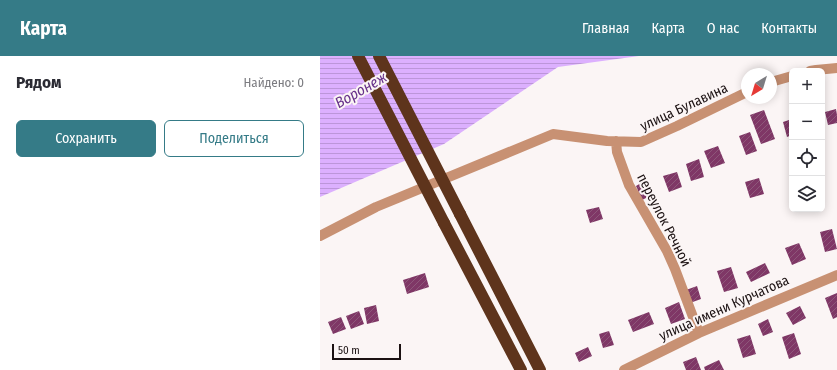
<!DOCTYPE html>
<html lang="ru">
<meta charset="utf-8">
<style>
:root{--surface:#fff;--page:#f7f7f7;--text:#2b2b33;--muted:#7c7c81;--line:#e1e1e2;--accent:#357b87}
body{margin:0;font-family:"Fira Sans Condensed",sans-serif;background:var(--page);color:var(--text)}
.controls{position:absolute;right:12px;top:12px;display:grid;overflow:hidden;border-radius:6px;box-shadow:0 2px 10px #0003}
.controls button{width:36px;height:36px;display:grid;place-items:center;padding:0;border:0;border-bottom:1px solid var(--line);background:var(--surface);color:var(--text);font:20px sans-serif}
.compass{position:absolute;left:421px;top:12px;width:36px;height:36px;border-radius:50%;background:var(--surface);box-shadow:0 2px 10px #0003;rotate:218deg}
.scale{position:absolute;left:12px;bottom:10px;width:69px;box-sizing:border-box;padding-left:4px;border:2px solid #1b1112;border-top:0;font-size:11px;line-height:14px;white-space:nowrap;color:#1b1112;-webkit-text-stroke:3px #fbf5f5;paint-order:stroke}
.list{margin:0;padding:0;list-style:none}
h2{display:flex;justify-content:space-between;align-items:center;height:52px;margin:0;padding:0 16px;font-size:17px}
h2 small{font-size:13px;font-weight:400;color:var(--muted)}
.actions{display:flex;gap:8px;padding:12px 16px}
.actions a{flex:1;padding:9px 0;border:1px solid var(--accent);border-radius:6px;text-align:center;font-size:14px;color:var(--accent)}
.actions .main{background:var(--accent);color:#fff}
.icon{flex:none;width:22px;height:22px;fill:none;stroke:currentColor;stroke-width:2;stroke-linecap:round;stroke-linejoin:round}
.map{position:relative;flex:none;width:517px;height:314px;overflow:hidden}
header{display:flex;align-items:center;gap:24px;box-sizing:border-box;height:56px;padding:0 20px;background:var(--accent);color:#fff}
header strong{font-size:19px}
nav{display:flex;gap:22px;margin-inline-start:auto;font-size:14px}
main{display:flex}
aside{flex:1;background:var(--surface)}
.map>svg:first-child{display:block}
</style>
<header>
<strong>Карта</strong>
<nav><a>Главная</a><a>Карта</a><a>О нас</a><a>Контакты</a></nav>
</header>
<main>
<aside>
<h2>Рядом<small>Найдено: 0</small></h2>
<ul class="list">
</ul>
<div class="actions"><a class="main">Сохранить</a><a>Поделиться</a></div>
</aside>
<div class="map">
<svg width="517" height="314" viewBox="0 0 517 314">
<defs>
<pattern id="water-rules" width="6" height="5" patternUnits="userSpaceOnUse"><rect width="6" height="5" fill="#dcb0fe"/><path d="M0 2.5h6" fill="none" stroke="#bc96d9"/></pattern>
<pattern id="building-hatch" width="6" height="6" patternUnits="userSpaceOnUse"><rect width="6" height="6" fill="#7f3766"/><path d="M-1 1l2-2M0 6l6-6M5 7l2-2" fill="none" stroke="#8e577a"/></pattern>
</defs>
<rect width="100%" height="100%" fill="#fbf5f5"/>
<path fill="url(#water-rules)" d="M0 0H319L238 11 124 88 0 141Z"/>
<path fill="url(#building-hatch)" d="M516 53 517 59V67L508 69 505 56Z
M444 54 455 83 441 88 430 59Z
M472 63V79L467 81 463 66Z
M430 76 437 95 426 99 419 80Z
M398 90 405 107 391 112 384 95Z
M379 103 384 121 371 125 366 108Z
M357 116 362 131 349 136 343 120Z
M439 122 444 138 430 142 425 126Z
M326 124 334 138 322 144 316 130Z
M279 151 283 163 270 167 266 154Z
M512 173 517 193 505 196 500 176Z
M479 187 486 203 472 209 465 192Z
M445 207 450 217 431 226 426 216Z
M411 211 418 232 404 236 397 215Z
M105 217 109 231 87 238 83 224Z
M377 230 381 243 370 247 366 234Z
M517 237V261L513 263 505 242Z
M359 246 365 263 351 268 345 252Z
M56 249 59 265 47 268 44 252Z
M480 250 486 262 473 269 466 257Z
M39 255 44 268 31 273 26 260Z
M329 256 334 268 313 276 308 264Z
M21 261 26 273 13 278 8 266Z
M448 263 453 276 443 280 438 268Z
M289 275 294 289 283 292 279 278Z
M474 277 481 298 469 303 462 281Z
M430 279 436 298 423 302 417 283Z
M268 291 272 300 259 306 255 297Z
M376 301 381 314H366L363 306Z
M399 304 404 314H385L384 311Z"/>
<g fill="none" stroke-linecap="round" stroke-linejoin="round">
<path stroke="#c89173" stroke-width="10" d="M490 15 496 14 517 12
M451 26 472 20
M296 85 297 96 309 129 347 195 355 213 379 277
M0 180 56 151 233 78 287 85 321 86 357 70 427 36
M304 314 379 277 517 219"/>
<path stroke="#5e341c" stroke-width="12" d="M140 158 220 314
M124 167 201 314"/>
<path stroke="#5e341c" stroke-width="12" d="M38 0 124 167
M59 0 140 158"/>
</g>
<g text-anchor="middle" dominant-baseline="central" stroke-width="4" stroke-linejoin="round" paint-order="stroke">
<g font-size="14" fill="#1b1112" stroke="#fbf5f5">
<text transform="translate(364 51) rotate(-25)">улица Булавина</text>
<text transform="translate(344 164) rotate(63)">переулок Речной</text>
<text transform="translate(404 252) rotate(-24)">улица имени Курчатова</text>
</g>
<g font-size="15" font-style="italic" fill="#68328b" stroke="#fbf5f5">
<text transform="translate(41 34) rotate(-30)">Воронеж</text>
</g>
</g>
</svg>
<div class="controls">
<button>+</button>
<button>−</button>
<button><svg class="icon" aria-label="locate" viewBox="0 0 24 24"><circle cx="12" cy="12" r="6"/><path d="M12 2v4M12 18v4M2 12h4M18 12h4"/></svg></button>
<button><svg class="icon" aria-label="layers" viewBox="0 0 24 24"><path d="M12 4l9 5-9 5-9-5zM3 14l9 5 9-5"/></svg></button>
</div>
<svg class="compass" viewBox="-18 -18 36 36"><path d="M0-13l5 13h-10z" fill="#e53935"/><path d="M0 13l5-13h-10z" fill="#7c7c81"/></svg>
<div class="scale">50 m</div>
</div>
</main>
